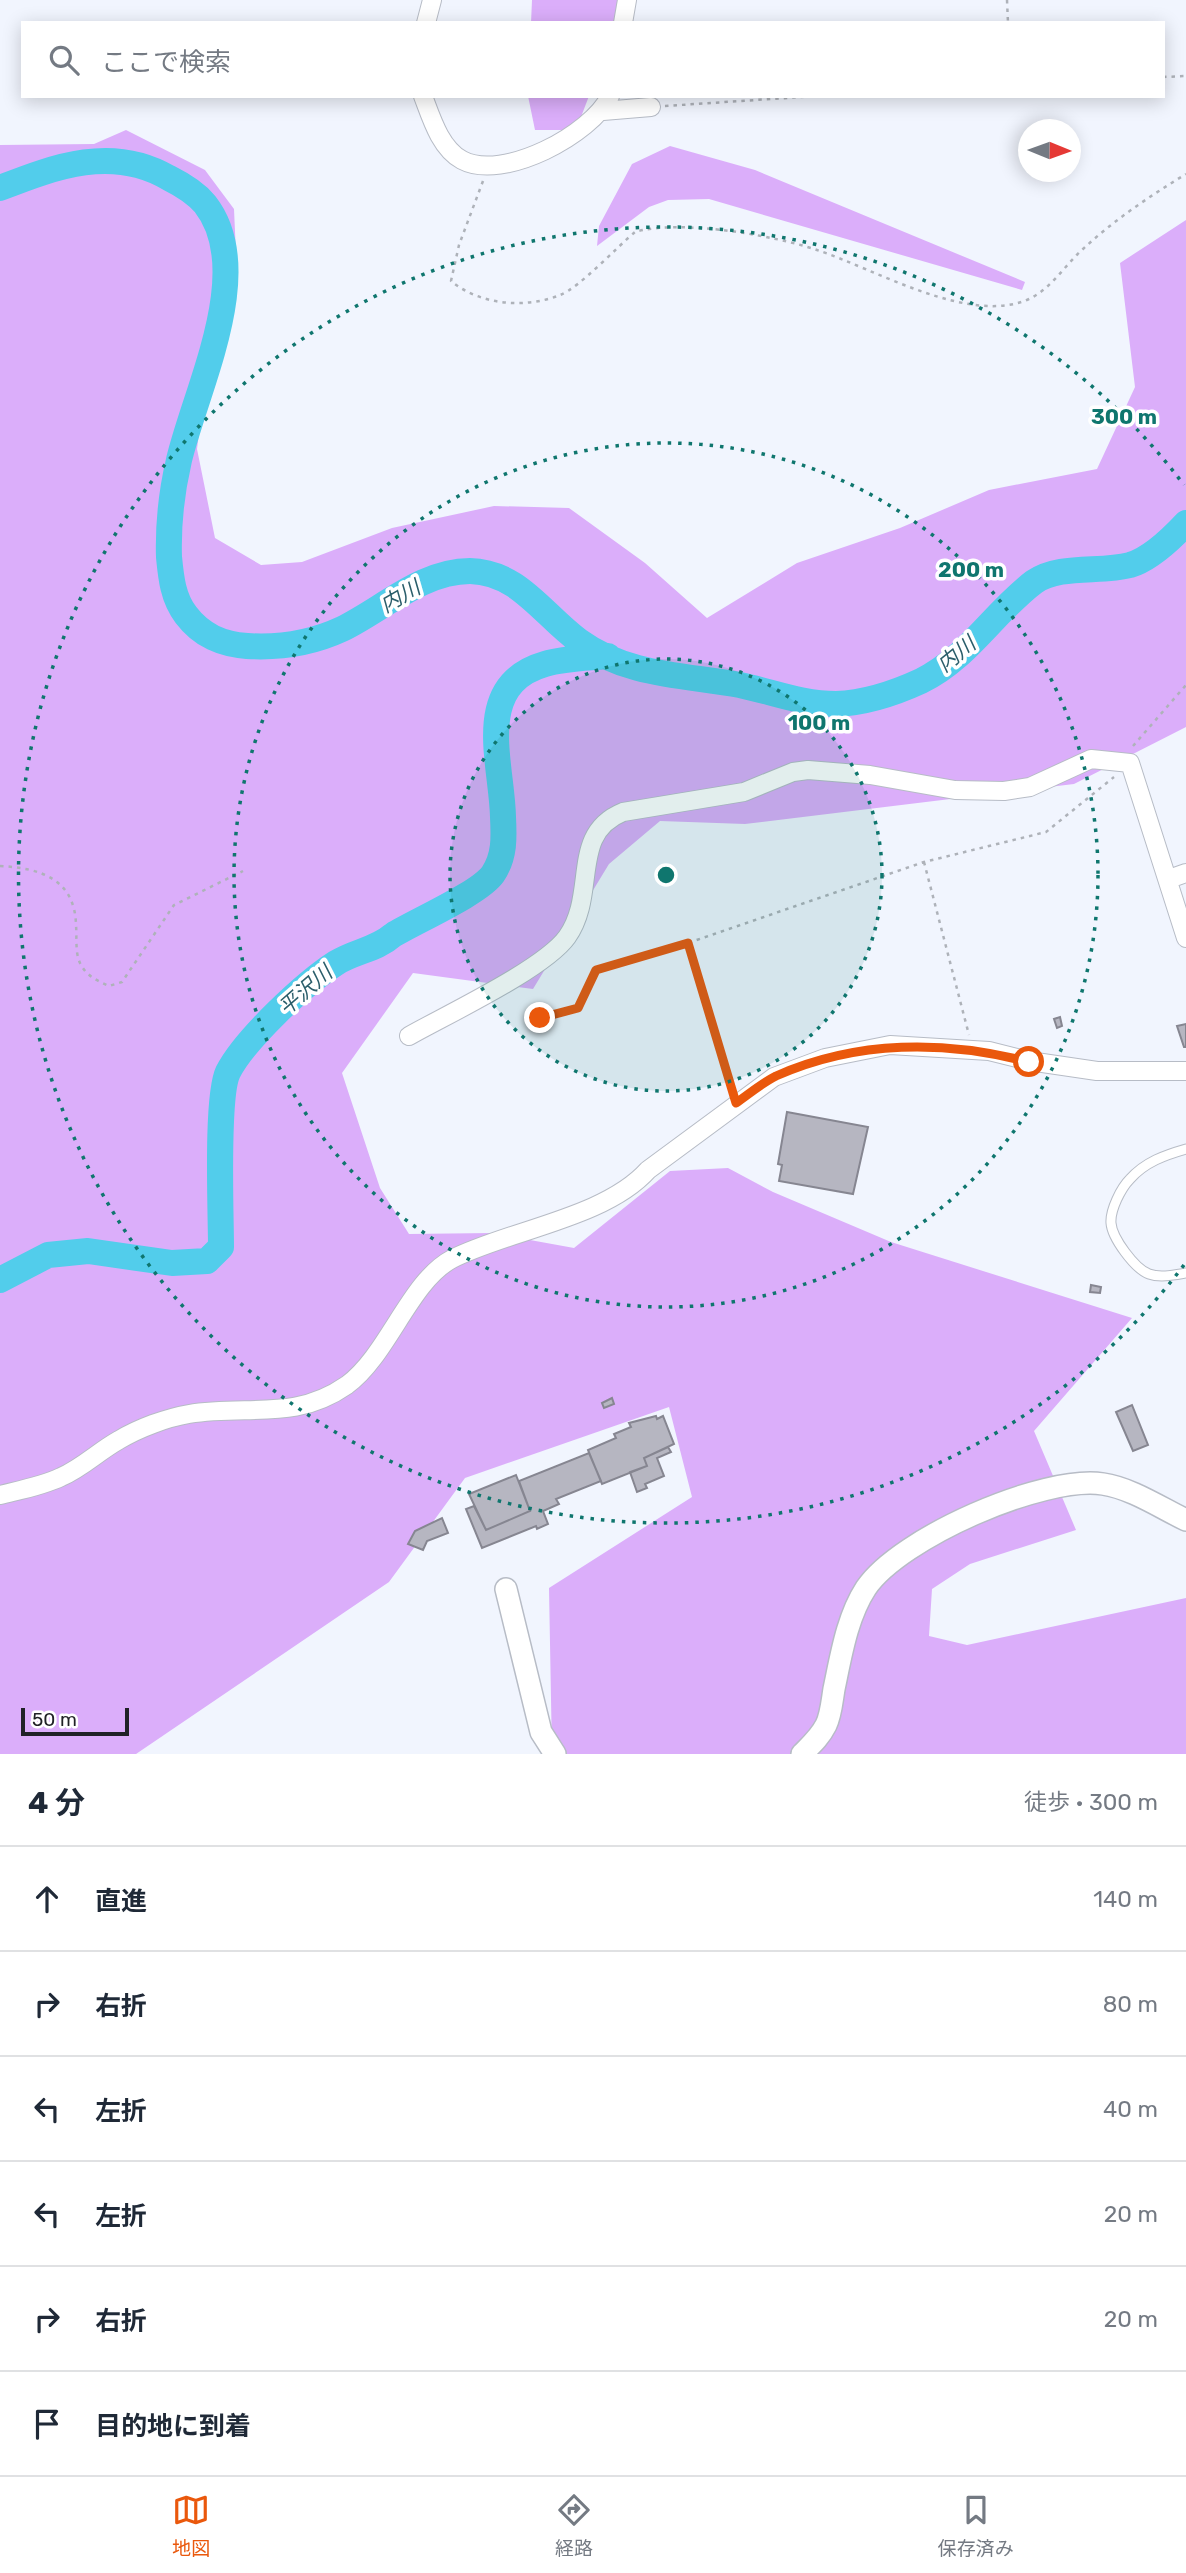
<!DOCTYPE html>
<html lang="ja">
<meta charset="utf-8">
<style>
:root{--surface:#fff;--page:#f2f2f3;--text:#1f2937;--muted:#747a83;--line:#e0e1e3;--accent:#ea580c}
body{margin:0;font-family:Rubik,"Noto Sans JP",sans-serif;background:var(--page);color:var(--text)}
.compass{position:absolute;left:1018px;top:119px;width:63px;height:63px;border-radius:50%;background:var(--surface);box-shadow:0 4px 18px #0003;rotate:91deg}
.scale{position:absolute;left:21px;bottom:18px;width:108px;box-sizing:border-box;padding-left:7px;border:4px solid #202226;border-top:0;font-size:19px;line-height:24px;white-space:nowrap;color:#202226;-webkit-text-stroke:5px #fff;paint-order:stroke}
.stop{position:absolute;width:21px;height:21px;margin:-16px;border:5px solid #ea580c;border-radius:50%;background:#fff}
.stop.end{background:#ea580c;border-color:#fff;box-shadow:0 2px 7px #0008}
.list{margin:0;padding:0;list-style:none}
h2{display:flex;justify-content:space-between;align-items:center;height:91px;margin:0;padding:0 28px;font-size:30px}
h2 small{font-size:23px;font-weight:400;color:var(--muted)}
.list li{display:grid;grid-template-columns:46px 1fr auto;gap:21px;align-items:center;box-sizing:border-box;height:105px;padding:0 28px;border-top:2px solid var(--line)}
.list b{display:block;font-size:26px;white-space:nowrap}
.list em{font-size:23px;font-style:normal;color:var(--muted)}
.icon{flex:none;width:38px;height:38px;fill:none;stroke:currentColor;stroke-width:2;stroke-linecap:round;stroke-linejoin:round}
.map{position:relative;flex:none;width:1186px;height:1754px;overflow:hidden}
.search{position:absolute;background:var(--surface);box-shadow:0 4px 18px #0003;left:21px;right:21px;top:21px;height:77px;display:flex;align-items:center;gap:18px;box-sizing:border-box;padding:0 24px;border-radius:0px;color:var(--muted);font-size:26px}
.sheet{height:721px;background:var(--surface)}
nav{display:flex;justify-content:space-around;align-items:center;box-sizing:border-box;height:98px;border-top:2px solid var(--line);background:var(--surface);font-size:19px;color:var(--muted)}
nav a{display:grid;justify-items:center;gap:4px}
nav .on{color:var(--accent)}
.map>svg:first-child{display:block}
</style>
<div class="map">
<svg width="1186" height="1754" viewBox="0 0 1186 1754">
<rect width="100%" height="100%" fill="#f1f5fe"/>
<path fill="#dbaefa" d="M532 0H620L615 23H531Z
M528 96H589L576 130H535Z
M126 130 205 170 234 209 236 254 227 336 205 387 197 449 215 538 261 565 302 562 392 528 494 506 569 508 645 563 707 618 797 563 900 528 989 490 1097 469 1135 387 1120 263 1186 220V727L1074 784 745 824 660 821 609 864 533 989 413 973 342 1073 380 1188 409 1234 492 1233 574 1248 670 1171 728 1168 773 1192 891 1242 1132 1318 1034 1431 1076 1530 970 1564 932 1589 929 1636 967 1645 1186 1598V1754H552L549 1588 692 1497 669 1407 465 1478 389 1582 136 1754H0V145L94 144Z
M670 146 755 170 1025 282 1022 290 709 199 668 200 649 207 597 246 599 226 632 164Z"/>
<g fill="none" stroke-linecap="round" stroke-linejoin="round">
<path stroke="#52cdeb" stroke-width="26" d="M0 188C56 166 113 145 169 178 183 185 195 192 205 204 257 270 196 388 179 460 172 490 168 525 169 557 171 578 173 598 186 615 202 636 222 644 247 646 280 648 312 643 342 629 383 609 422 571 470 571 519 572 543 615 579 641 627 676 685 675 740 685 773 692 802 704 836 704 864 703 895 693 921 681 967 659 994 612 1034 582 1060 564 1100 573 1130 565 1150 559 1172 538 1186 523
M0 1280 48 1255 88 1251 172 1263 207 1261 221 1247C221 1213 216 1097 228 1072 245 1039 305 983 336 963 355 951 376 950 393 935 416 921 480 893 493 874 505 856 504 837 503 817 502 763 472 685 545 664 565 658 588 658 608 656"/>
</g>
<path fill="#b6b6c1" stroke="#868691" stroke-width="2" d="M1060 1017 1062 1026 1057 1028 1054 1019Z
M1186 1024V1047H1184L1177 1026Z
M787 1112 868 1127 853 1194 779 1181 782 1165 778 1164Z
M1091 1285 1101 1287 1100 1293 1090 1292Z
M612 1398 614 1404 604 1408 602 1403Z
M1132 1405 1148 1445 1133 1451 1116 1412Z
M656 1416 657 1419 663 1416 674 1444 644 1458 647 1466 602 1484 588 1450 616 1438 614 1434 631 1427 629 1423Z
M668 1447 671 1452 657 1458 664 1476 645 1484 647 1488 637 1492 630 1472 647 1466 644 1458Z
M589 1453 601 1481 556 1499 559 1504 543 1511 548 1524 537 1529 536 1526 482 1548 466 1509 474 1506 486 1530 530 1511 519 1481Z
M516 1475 530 1511 486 1530 469 1494Z
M442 1518 448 1533 427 1541 423 1550 408 1544 415 1531Z"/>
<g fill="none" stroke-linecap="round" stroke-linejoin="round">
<g stroke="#b7bcc6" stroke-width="11">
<path id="service" d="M1186 1149C1165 1155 1145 1162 1130 1179 1121 1188 1110 1210 1111 1223 1112 1238 1135 1269 1149 1274 1160 1278 1174 1275 1186 1273"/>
</g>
<g stroke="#b7bcc6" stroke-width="20">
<path id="minor" d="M426 23 432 0
M623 23 627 0
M423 96C431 117 440 148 462 160 503 182 592 134 610 96
M603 111 651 107
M1169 879 1186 873
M409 1036C446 1015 544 969 567 937 598 893 569 834 623 812L744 792 793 772 808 770 870 775 955 790 1004 791 1030 787 1091 759 1130 763 1186 938
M0 1495C20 1490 42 1486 61 1477 82 1468 99 1451 119 1440 139 1428 166 1418 189 1414 247 1404 294 1422 347 1385 388 1355 410 1281 452 1259 509 1230 605 1218 648 1170L774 1077 825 1058 890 1045 989 1051 1029 1061 1097 1071H1186"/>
</g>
<g stroke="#b7bcc6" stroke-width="24">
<path id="tertiary" d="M506 1589 541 1732 555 1754
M802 1754C811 1745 820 1737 826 1725 831 1715 832 1701 834 1689 841 1656 847 1617 866 1588 900 1538 1043 1475 1103 1484 1131 1488 1161 1508 1186 1520"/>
</g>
<path stroke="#aeb2b9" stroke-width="2.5" stroke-dasharray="3.5 5" stroke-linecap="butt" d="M1007 0 1008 23
M1163 77 1186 76
M665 106 816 96
M483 181 459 245 451 281C480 305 525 309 560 295 579 288 617 247 635 232 679 219 773 235 817 250 875 269 970 326 1029 299 1052 288 1065 265 1083 249 1114 220 1150 196 1186 174
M1133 746 1186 685
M924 862 969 1035
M0 866C40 868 75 879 76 925 77 937 75 953 80 963 86 976 98 981 109 986L122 982 174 905 243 871
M688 943 731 1088
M540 1018 578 1008 596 969 688 943 924 862 1046 832 1114 777"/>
<use href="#service" stroke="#fff" stroke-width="9"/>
<use href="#minor" stroke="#fff" stroke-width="18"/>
<use href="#tertiary" stroke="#fff" stroke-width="21"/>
</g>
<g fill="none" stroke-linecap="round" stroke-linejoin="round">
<path stroke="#ea580c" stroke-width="9" d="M540 1018 578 1008 596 970 688 943 736 1103C749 1094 762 1083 776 1076 857 1040 945 1040 1029 1062"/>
</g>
<circle cx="666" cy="875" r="216" fill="#0f766e" fill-opacity=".12"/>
<g fill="none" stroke="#0f766e" stroke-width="3.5" stroke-dasharray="3.5 7">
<circle cx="666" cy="875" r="216"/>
<circle cx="666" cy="875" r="432"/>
<path d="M1184 1265A648 648 0 1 1 1184 485"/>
</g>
<g text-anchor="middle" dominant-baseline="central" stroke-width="7" stroke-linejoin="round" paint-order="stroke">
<g font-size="21" font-style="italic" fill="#2b5e6b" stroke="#fff">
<text transform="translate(400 596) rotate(-30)">内川</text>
<text transform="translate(956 654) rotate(-39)">内川</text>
<text transform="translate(305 990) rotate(-41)">平沢川</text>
</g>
</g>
<circle cx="666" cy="875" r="10" fill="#0f766e" stroke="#fff" stroke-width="3.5"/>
<g font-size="21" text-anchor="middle" font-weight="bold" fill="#0f766e" stroke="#fff" stroke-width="7" stroke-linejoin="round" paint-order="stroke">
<text x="1124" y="424">300 m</text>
<text x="971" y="577">200 m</text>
<text x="819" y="730">100 m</text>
</g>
</svg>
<svg class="compass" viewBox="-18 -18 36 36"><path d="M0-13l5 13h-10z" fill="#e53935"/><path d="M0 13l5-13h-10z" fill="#747a83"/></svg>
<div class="scale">50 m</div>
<div class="stop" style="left:1029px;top:1062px"></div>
<div class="stop end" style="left:540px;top:1018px"></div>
<div class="search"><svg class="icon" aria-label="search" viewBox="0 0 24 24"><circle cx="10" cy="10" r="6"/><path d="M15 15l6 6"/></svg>ここで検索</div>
</div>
<section class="sheet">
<h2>4 分<small>徒歩 · 300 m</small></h2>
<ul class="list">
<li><svg class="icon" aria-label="ahead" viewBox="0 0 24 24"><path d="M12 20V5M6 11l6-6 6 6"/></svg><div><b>直進</b></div><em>140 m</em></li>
<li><svg class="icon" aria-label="right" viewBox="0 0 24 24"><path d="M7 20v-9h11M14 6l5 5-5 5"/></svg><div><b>右折</b></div><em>80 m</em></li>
<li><svg class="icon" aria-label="left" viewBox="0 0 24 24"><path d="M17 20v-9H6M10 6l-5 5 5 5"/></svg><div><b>左折</b></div><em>40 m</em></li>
<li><svg class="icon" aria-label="left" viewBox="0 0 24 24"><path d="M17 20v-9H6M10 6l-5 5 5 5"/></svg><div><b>左折</b></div><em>20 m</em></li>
<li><svg class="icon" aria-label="right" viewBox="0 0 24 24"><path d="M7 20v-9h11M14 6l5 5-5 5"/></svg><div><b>右折</b></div><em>20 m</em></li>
<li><svg class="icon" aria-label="arrive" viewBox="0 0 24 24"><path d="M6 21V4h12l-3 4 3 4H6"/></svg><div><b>目的地に到着</b></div></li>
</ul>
</section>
<nav>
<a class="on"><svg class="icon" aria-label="map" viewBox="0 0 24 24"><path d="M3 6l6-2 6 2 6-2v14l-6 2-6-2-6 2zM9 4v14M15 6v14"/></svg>地図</a>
<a><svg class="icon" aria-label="directions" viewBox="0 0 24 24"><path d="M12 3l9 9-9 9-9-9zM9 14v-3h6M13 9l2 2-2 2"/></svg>経路</a>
<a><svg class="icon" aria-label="saved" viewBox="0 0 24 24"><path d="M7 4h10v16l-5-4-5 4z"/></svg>保存済み</a>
</nav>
